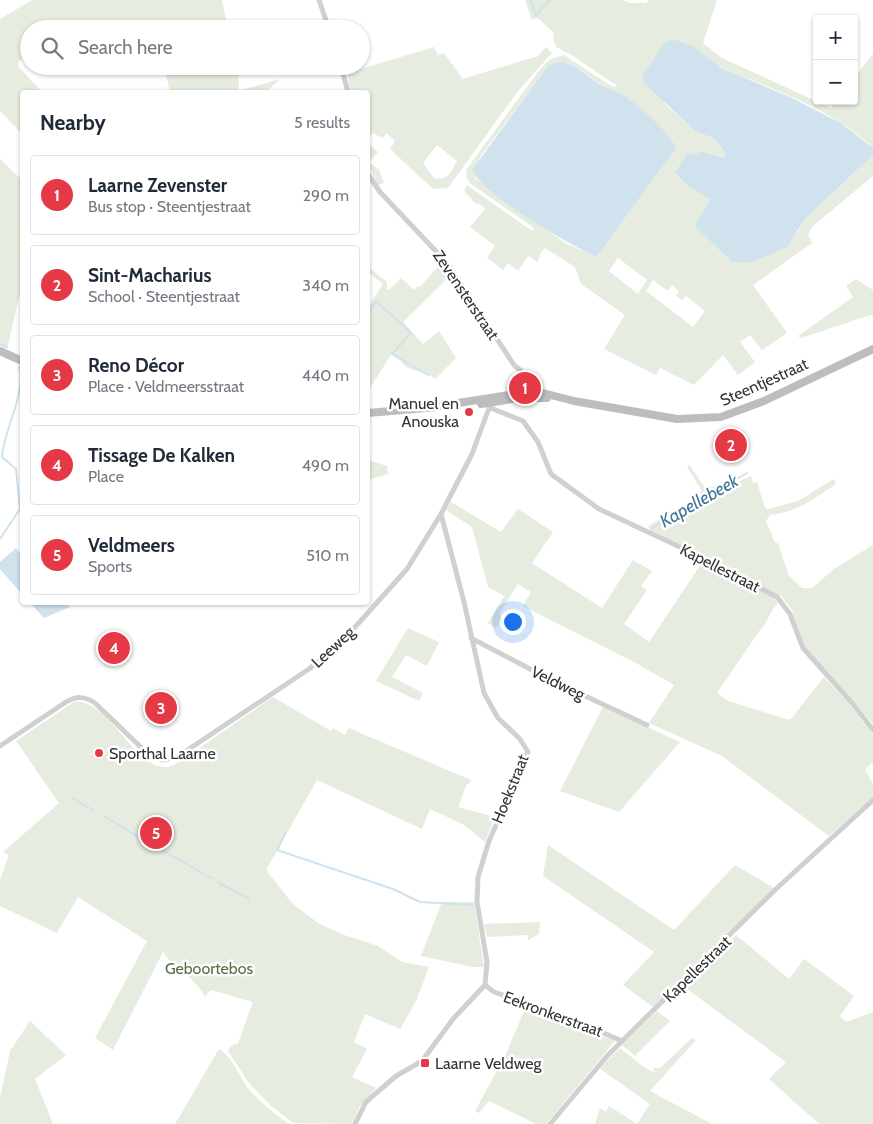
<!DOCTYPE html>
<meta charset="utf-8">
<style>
:root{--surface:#fff;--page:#f6f6f7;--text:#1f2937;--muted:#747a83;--line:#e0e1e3;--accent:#e63946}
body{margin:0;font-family:Cabin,sans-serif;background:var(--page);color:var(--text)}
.controls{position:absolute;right:15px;top:15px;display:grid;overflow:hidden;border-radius:5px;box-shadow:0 1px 4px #0004}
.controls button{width:45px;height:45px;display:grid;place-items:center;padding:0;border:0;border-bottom:1px solid var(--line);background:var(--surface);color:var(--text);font:25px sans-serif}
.you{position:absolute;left:512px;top:621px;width:18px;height:18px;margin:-12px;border:4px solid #fff;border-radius:50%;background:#1a73e8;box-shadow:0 0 0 8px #1a73e833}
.badge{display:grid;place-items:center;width:32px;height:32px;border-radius:50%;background:var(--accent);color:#fff;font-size:16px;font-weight:700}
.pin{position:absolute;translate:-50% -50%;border:2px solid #fff;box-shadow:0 1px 5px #0006}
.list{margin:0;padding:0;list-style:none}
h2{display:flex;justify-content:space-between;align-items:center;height:65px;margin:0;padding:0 20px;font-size:21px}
h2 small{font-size:16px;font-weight:400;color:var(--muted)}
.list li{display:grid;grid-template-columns:32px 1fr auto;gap:15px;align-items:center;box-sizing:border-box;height:80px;margin:0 10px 10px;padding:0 10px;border:1px solid var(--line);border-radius:5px}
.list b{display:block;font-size:19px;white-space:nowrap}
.list p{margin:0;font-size:16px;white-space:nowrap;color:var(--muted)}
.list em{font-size:16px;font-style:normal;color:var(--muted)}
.icon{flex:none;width:28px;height:28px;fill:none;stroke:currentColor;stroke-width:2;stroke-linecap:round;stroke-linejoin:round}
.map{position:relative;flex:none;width:873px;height:1124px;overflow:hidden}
.search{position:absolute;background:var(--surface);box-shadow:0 1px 4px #0004;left:20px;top:20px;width:350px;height:55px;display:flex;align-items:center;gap:12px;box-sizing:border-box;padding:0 18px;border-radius:28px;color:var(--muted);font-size:19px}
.panel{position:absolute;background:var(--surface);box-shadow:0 1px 4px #0004;left:20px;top:90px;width:350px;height:515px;border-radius:5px}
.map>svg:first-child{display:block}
</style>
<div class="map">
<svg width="873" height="1124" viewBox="0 0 873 1124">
<rect width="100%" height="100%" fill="#fff"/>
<path fill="#e6ecdf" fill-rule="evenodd" d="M32 0H222L228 29H155C153 22 148 20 141 21L142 25 134 29H78L72 21 62 29H29V54L19 61 18 66 42 92H22V134L0 111V19Z
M525 0H623L629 3H647L648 0H717L703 43 722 58 831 108 836 101H854V78L873 54V148C840 116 795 98 754 81 744 77 732 73 722 68 702 57 692 37 666 42L664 103 695 131 715 139 726 152 724 158 700 151 689 186 710 200 797 233 805 219 873 155V176L812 227 808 235 812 243 753 285 787 333 762 350 750 335 740 342 755 362 738 375 723 355 694 385 660 368 656 375 604 349 625 315 581 284 575 267 545 248 541 252 538 262 528 256 518 271 508 263 503 270 487 258 495 246 470 227 485 209 483 206 475 203 464 191 467 185 532 231 534 228 471 184 467 179 466 170 540 69 550 59 564 55 608 84 615 87 617 86 573 56 556 47 553 38 554 33 538 18 532 20ZM556 62C575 61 584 73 598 83 606 89 616 92 624 96L596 257 565 243 475 178 480 157 547 67ZM618 258 647 280 638 294 609 271ZM653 280 668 291 672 285 679 291 676 296 682 300 686 296 705 311 693 327 646 291Z
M434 47 438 55 444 53 463 79 538 56 546 47 552 53 518 91 448 188 433 189 390 149 395 141 387 133 382 138 373 133 368 139V92H351L347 73ZM437 145 457 161C451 171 448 182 434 178L423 163Z
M164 66H238L239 91 280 79 266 92H170Z
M368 143 378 152 369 162 379 170 384 183 378 185 368 164Z
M0 159 22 180V285L7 349 0 346Z
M443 261 452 274 403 322 423 344 439 331 456 358 435 379C428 372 418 372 409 368 402 365 401 358 391 355L368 391V307L383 284 368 272V267L387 282V289L389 290 401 278 414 290 418 286 420 287Z
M856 279 873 290V314L801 338 798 336 853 297 846 286Z
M368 460 387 466 388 474 368 480Z
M689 465 704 486 715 487 719 485 722 487 736 478 738 482 751 476 753 483 757 482 765 508 768 509 798 501 834 479 836 484C815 498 796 513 770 515L766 521 775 543H778L789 576 802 588H812L834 569 873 545V724L805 647 792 610 782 597 650 530 648 526 699 497 701 490 687 467Z
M451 502 501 532 518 509 553 532 532 563 602 608 633 560 652 571 641 586 647 590 624 624 649 642 703 561 773 597 778 603C769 612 769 621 760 630L717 693 728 701 790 720 824 677 850 705 873 735V762L865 770 873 784V797L829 836 722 756 649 723 674 685 636 663 523 606 531 592 518 584 499 614 503 617 496 628 488 623 504 596 488 587 472 527 446 510Z
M408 628 439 642 427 666 406 655 392 677 423 693 419 701 376 681Z
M273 697 331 731 333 728 345 735 349 728 471 780 469 784H467L458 807 495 817 485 842 464 825 430 809 422 829 317 780 266 870 292 903 318 923 344 935 378 946 402 962 429 967 416 1001 400 1029 365 1014 354 1042 367 1049 352 1077 376 1088 359 1108 352 1124 293 1123 270 1105 249 1083 228 1051 231 1046 238 1043 253 1002 211 990 205 997 202 991 181 968 179 972 163 952 113 1050 95 1038 147 941 78 897 57 933 0 906V880L9 855 3 852 59 803 16 741 74 702C107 696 135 770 167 767 170 767 175 764 178 763Z
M603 707 680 742 619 812 560 791Z
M548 845 674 930 735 865 774 888 653 1007 623 985 654 952 543 876Z
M442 902H474L484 967H473L421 956Z
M540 922 539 934 528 940V935L487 937 484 924Z
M736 935 789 979 804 959 854 996 840 1016 846 1022 873 1012V1124H819L769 1079 786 1062 683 986Z
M526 1006 615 1041 546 1124H536L489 1101 479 1113 475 1111 506 1054Z
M657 1011 670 1021 635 1056 622 1045Z
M30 1021 66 1055 35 1079 53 1124H0V1098L10 1051Z
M692 1038 696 1040 650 1091 712 1124H595L600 1108 606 1112 609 1106 637 1124 650 1104 599 1068 620 1048 645 1068 656 1073 653 1068H660Z
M219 1049C233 1057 238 1075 247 1087 259 1101 273 1113 289 1124H175Z"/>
<path fill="#cfe2ee" d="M676 40 693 46 721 68 790 97 841 123 873 148V155L805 219 787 247 752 262H732L695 226 710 200 689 186 675 173 687 154 698 155 700 151 724 158 726 153 715 139 695 131 644 83 643 75 666 41Z
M556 62C576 61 584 75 599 84 607 89 617 91 624 96 640 106 669 132 676 148L596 257C569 244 483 195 472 170L547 67Z
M16 548 22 556V594L0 569V562Z
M30 603H66L70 607 44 618Z"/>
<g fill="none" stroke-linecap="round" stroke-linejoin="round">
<path stroke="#cfe2ee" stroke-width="2" d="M530 0 536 15 550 0
M368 313 376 301 411 333 392 354 428 375
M0 344 7 347
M652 528 747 473
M0 539 20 509 16 469 2 457C4 428 26 396 19 367
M72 798 93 810
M104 816 142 839
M286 832 277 850 393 889 420 902 473 905
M148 842 211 878
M218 882 249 899"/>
<path stroke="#d0d0d0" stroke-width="5" d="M319 0 329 29
M341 66 348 92
M368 174 380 192 448 264 514 365 532 380 535 394
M491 408 523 421 538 442 551 474 599 509 699 556 777 597 790 614 803 648 852 703 873 730
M471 638 549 679 647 725
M0 746 66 702C77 696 84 696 95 703L150 756 163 760 177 757 309 669 339 645 407 569 441 514
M485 985 494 992 562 1015 622 1041
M355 1124 366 1102 396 1076 422 1061 453 1019 485 985 487 962 477 902 478 877 489 841 528 752 520 739 498 718 484 693 464 602 441 514 472 454 492 400
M550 1124 607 1056 777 888 873 800"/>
<path stroke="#bdbdbd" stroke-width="8" d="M0 351 22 361
M481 404 519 398H547
M433 407 535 391 574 401 677 419 721 417 764 401 873 349
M368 413 438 407"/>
</g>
<g fill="#e63946" stroke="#fff" stroke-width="2">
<circle cx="469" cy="412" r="5"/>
<circle cx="99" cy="753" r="5"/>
<rect x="420" y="1058" width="10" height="10" rx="2.5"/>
</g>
<g text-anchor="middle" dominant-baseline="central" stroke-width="5" stroke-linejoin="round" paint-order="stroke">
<g font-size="16" fill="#333" stroke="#fff">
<text transform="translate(466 295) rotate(56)">Zevensterstraat</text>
<text transform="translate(764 382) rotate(-24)">Steentjestraat</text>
<text transform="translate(720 568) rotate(27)">Kapellestraat</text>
<text transform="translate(333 647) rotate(-43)">Leeweg</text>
<text transform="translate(558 683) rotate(26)">Veldweg</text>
<text transform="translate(510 789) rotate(-68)">Hoekstraat</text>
<text transform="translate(697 969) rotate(-44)">Kapellestraat</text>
<text transform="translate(553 1014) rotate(20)">Eekronkerstraat</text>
</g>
<g font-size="16" fill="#333" stroke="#fff" text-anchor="start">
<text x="459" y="403" text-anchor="end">Manuel en<tspan x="459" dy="18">Anouska</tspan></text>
<text x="109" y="753">Sporthal Laarne</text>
<text x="435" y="1063">Laarne Veldweg</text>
</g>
<g font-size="16" fill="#56703f" stroke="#fff">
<text x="209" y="968">Geboortebos</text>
</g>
<g font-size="18" font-style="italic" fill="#3f7597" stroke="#fff">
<text transform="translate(699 501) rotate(-30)">Kapellebeek</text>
</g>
</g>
</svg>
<div class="controls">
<button>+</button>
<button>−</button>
</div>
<div class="you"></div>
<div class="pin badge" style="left:525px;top:388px">1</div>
<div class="pin badge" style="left:731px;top:445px">2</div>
<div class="pin badge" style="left:161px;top:708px">3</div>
<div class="pin badge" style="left:114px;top:648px">4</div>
<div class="pin badge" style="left:156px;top:833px">5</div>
<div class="search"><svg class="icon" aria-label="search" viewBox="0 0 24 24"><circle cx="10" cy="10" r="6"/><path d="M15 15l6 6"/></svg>Search here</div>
<section class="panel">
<h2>Nearby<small>5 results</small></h2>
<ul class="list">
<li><span class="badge">1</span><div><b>Laarne Zevenster</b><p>Bus stop · Steentjestraat</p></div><em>290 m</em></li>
<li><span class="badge">2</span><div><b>Sint-Macharius</b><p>School · Steentjestraat</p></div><em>340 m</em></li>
<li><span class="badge">3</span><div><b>Reno Décor</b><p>Place · Veldmeersstraat</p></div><em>440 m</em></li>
<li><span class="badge">4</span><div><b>Tissage De Kalken</b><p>Place</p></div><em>490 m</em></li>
<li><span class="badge">5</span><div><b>Veldmeers</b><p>Sports</p></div><em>510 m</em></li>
</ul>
</section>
</div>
